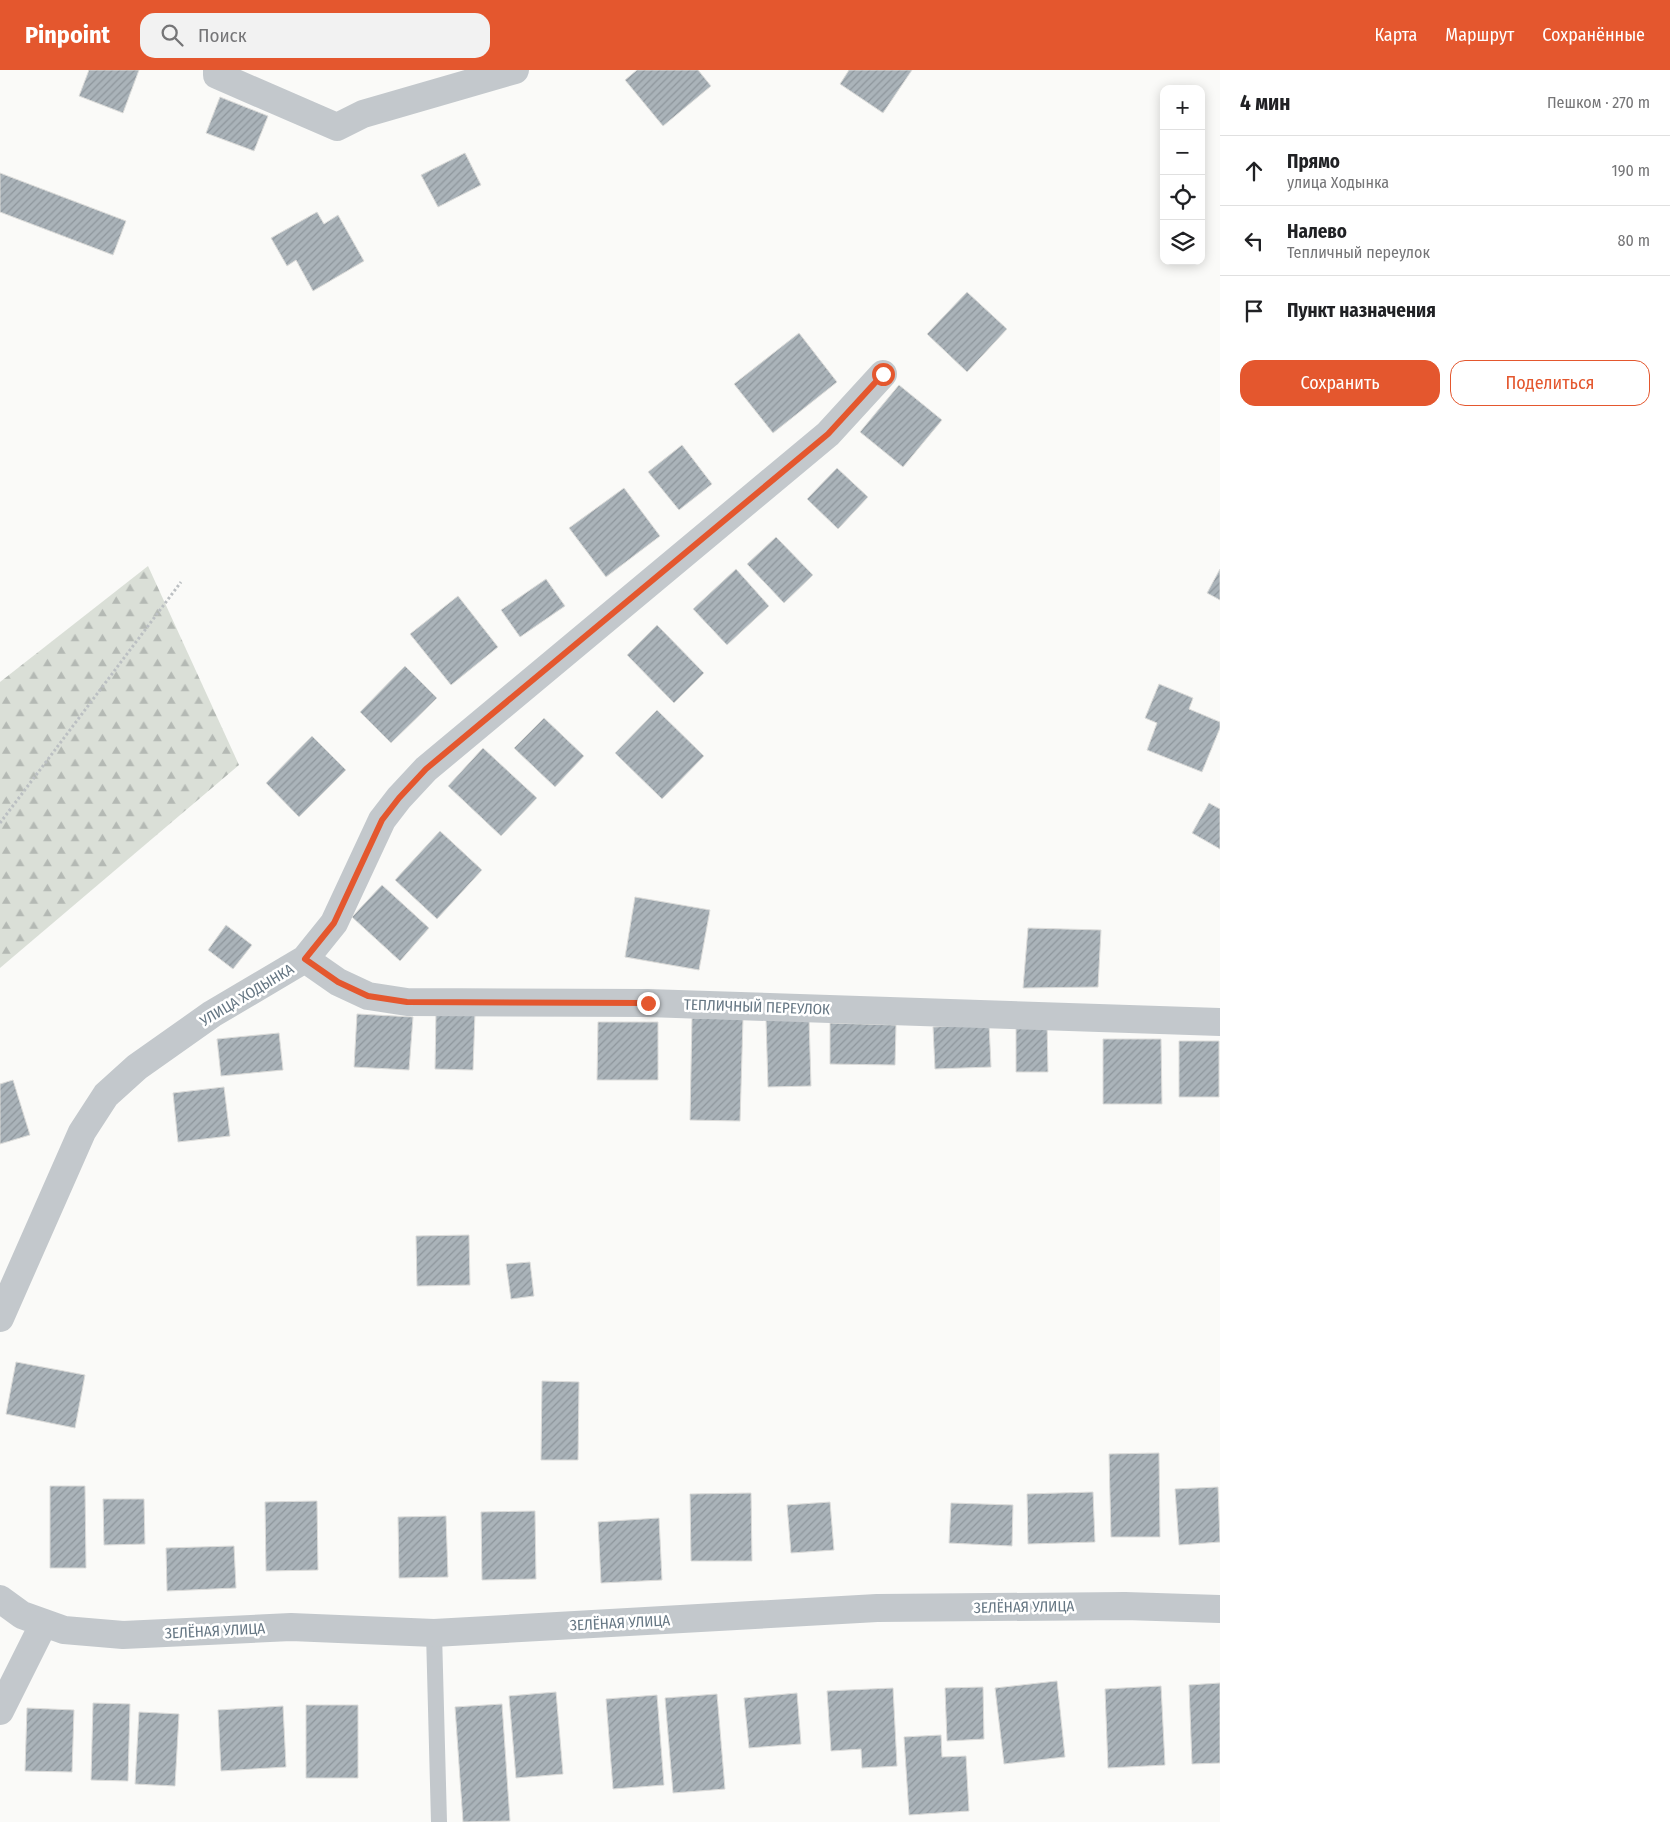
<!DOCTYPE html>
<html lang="ru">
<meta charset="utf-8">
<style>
:root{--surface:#fff;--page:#f2f2f2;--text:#202124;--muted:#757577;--line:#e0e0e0;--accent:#e4572e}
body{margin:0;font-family:"Fira Sans Condensed",sans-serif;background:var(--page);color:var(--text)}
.controls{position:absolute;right:15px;top:15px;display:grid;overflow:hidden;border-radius:10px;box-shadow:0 2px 12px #0003}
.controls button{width:45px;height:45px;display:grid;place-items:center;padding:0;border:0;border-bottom:1px solid var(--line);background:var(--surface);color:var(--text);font:25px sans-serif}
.stop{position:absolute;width:15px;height:15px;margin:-11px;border:4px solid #e4572e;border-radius:50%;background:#fff}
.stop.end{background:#e4572e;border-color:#fff;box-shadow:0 1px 5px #0008}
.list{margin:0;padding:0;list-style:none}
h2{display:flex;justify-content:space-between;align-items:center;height:65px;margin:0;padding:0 20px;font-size:21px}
h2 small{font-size:16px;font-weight:400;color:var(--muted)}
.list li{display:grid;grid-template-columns:32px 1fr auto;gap:15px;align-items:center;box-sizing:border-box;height:70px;padding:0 20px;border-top:1px solid var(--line)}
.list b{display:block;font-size:19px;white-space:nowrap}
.list p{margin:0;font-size:16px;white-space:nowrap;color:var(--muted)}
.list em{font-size:16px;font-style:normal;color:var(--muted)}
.actions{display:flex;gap:10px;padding:15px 20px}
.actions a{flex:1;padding:11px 0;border:1px solid var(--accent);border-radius:15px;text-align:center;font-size:18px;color:var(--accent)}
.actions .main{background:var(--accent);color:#fff}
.icon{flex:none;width:28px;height:28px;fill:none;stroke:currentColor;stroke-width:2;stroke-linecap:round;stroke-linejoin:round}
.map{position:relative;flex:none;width:1220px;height:1752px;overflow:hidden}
header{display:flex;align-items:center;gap:30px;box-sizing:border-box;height:70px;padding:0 25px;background:var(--accent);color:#fff}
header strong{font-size:24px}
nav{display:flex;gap:28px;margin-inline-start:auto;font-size:18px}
.search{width:350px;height:45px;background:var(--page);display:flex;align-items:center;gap:12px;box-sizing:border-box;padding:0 18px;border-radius:15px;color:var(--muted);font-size:19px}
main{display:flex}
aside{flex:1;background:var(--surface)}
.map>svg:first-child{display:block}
</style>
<header>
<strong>Pinpoint</strong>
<div class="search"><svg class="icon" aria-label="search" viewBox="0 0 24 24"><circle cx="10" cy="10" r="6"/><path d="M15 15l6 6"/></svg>Поиск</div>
<nav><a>Карта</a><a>Маршрут</a><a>Сохранённые</a></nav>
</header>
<main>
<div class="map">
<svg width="1220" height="1752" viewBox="0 0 1220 1752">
<defs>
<pattern id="forest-firs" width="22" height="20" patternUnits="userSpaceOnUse" patternTransform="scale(1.25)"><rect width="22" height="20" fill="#dadfd7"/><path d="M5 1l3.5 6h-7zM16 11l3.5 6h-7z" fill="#b4b9b4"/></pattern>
<pattern id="building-hatch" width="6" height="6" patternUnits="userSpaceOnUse" patternTransform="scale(1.25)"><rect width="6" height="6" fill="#aab3b9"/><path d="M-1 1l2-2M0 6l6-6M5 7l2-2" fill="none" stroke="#8e969c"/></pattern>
</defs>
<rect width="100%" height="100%" fill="#fafaf8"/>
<path fill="url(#forest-firs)" d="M148 496 239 695 0 898V612Z"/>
<path fill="url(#building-hatch)" stroke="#dcdcda" d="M89 0H139L123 43 79 26Z
M637 0H698L711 16 663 56 625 10Z
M849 0H912L883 43 840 14Z
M220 27 268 46 254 81 206 63Z
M465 83 481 115 438 137 421 105Z
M0 103 126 151 113 185 0 142Z
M317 142 324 154 338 145 364 191 313 221 296 190 287 196 271 168Z
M967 222 1007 259 967 302 927 264Z
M799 263 837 312 773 363 734 314Z
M899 315 942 350 903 397 860 362Z
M682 375 712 414 679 440 648 402Z
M837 398 868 427 838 459 807 429Z
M624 418 660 466 606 507 569 458Z
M776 467 813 505 784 533 747 494Z
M736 499 769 536 727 575 693 539Z
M1220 499V530L1207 523Z
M546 509 565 536 520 567 501 540Z
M458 526 498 577 451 615 410 564Z
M657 555 704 603 674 633 627 585Z
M405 596 437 628 391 673 360 642Z
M1159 614 1193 628 1189 639 1220 652V658L1202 702 1147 680 1157 653 1145 648Z
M657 640 704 686 662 729 615 683Z
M544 648 584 686 555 717 514 678Z
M312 666 346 700 299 747 266 713Z
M483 678 537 728 501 766 448 716Z
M1209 733 1220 739V779L1192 763Z
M440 761 482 800 437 849 395 810Z
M382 815 429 858 400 891 352 847Z
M635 827 710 840 699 900 625 887Z
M226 855 252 875 233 899 208 880Z
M1028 858 1101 860 1098 917 1023 918Z
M436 942 475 943 473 1000 435 999Z
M357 944 413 947 409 1000 354 997Z
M692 948 743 949 740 1051 690 1050Z
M809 948 811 1016 768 1017 766 949Z
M598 952H658V1010H597Z
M1016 952H1047L1048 1002H1016Z
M830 953 896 955 895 995 830 994Z
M989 954 991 997 935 999 933 957Z
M279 963 283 1000 221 1006 217 969Z
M1103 969H1161L1162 1034H1103Z
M1179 971H1219V1027H1179Z
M13 1010 30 1065 0 1074V1014Z
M224 1017 230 1066 178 1072 173 1023Z
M469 1165 470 1215 417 1216 416 1166Z
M530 1192 534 1226 511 1229 506 1194Z
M16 1292 85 1305 75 1358 6 1344Z
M542 1311 579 1312 578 1390H541Z
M1159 1383 1160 1467H1111L1109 1384Z
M50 1416H85L86 1498H50Z
M1218 1417 1220 1472 1179 1475 1175 1419Z
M1093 1422 1095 1472 1028 1474 1027 1424Z
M751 1423 752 1491H691L690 1424Z
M103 1429H144L145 1474 104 1475Z
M317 1431 318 1500 266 1501 265 1432Z
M830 1432 834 1480 791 1483 787 1435Z
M951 1433 1013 1435 1012 1476 949 1473Z
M535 1441 536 1509 482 1510 481 1442Z
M446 1446 448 1507 399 1508 398 1447Z
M659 1448 662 1510 601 1513 598 1452Z
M234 1476 236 1518 167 1521 166 1478Z
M1057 1611 1065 1687 1004 1694 995 1618Z
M1220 1613V1693L1192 1694 1189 1615Z
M1161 1616 1165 1695 1108 1698 1105 1619Z
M983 1617 984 1669 947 1671 945 1618Z
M893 1618 897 1696 862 1698 861 1679 831 1681 827 1621Z
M556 1622 563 1704 516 1708 509 1626Z
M797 1623 801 1674 749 1678 744 1628Z
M717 1624 725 1719 673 1723 665 1628Z
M657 1625 664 1715 613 1719 606 1629Z
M93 1633 130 1634 128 1711 91 1710Z
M502 1634 510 1751 463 1752 455 1637Z
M306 1635H358V1708H306Z
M283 1636 286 1697 221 1701 218 1640Z
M27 1638 74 1640 72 1702 25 1701Z
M139 1642 179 1644 175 1716 135 1714Z
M941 1665 942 1687 966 1686 969 1741 909 1745 904 1667Z"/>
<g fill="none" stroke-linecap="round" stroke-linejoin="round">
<path stroke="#bbbfc2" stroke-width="3" stroke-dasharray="2.5 2.5" stroke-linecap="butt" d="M0 753 181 512"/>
<path stroke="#c3c8cc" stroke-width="16" d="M434 1563 439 1752"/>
<path stroke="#c3c8cc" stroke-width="28" d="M217 0V5L337 57 363 44 515 0
M305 889 338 912 368 926 407 932 647 933 1220 952
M0 1248 82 1062 106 1025 137 997 212 944 305 889 334 853 382 750 399 728 426 699 828 364 883 304
M0 1529 22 1545 64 1560 123 1565 291 1557 434 1563 877 1538 1125 1536 1220 1539
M0 1641 44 1553"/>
</g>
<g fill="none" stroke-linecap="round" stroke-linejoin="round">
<path stroke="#e4572e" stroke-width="6" d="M648 933 407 932 368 926 338 912 305 889 334 853 382 750 399 728 426 699 828 364 883 304"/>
</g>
<g text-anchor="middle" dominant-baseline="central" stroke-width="5" stroke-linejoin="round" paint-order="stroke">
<g font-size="15" fill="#657683" stroke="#fff">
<text transform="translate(247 925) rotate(-31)">УЛИЦА ХОДЫНКА</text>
<text transform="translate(757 937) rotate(2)">ТЕПЛИЧНЫЙ ПЕРЕУЛОК</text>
<text transform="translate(1024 1537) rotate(-1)">ЗЕЛЁНАЯ УЛИЦА</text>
<text transform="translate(620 1553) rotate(-3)">ЗЕЛЁНАЯ УЛИЦА</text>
<text transform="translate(215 1561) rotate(-3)">ЗЕЛЁНАЯ УЛИЦА</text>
</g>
</g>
</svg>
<div class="controls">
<button>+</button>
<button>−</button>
<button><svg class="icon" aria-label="locate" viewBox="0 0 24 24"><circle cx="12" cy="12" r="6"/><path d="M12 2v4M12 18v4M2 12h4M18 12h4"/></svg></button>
<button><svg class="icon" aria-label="layers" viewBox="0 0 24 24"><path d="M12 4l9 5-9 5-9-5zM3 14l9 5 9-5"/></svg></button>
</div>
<div class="stop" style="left:883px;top:304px"></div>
<div class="stop end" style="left:648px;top:933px"></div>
</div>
<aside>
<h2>4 мин<small>Пешком · 270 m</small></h2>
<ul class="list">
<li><svg class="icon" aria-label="ahead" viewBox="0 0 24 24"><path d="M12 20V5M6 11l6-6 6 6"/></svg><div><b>Прямо</b><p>улица Ходынка</p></div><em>190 m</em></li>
<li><svg class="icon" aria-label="left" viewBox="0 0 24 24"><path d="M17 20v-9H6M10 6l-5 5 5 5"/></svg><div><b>Налево</b><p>Тепличный переулок</p></div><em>80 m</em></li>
<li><svg class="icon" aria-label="arrive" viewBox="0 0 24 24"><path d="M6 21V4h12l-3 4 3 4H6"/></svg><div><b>Пункт назначения</b></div></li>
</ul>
<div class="actions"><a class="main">Сохранить</a><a>Поделиться</a></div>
</aside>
</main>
